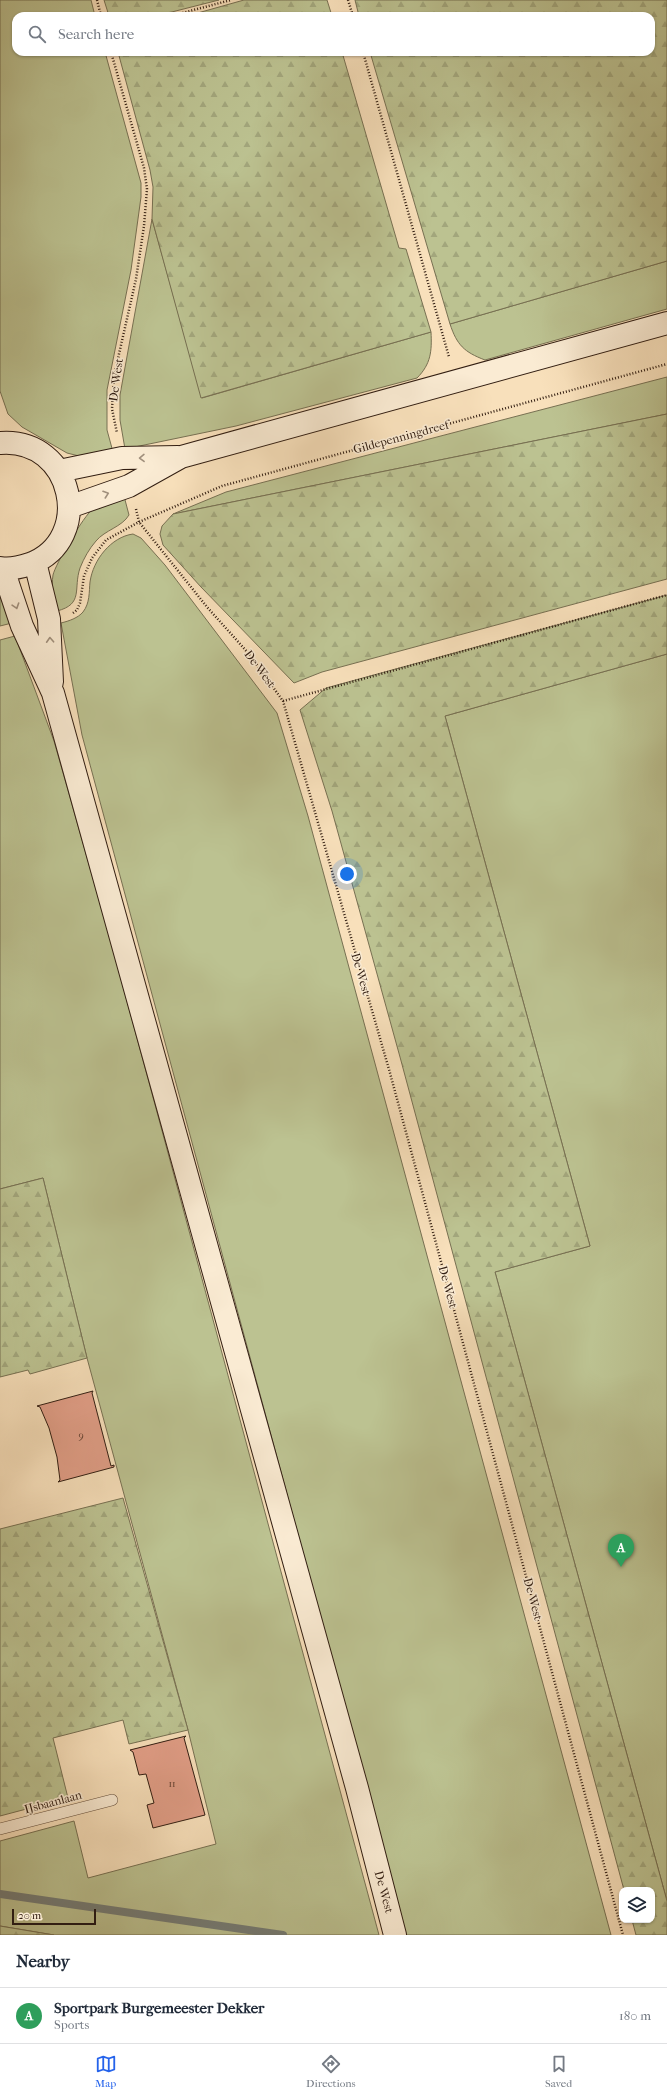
<!DOCTYPE html>
<style>
:root{--surface:#fff;--page:#f2f2f3;--text:#1f2937;--muted:#747a83;--line:#e0e1e3;--accent:#2563eb}
body{margin:0;font-family:"IM FELL French Canon",serif;background:var(--page);color:var(--text)}
.controls{position:absolute;right:12px;bottom:12px;display:grid;overflow:hidden;border-radius:8px;box-shadow:0 1px 3px #0004}
.controls button{width:36px;height:36px;display:grid;place-items:center;padding:0;border:0;border-bottom:1px solid var(--line);background:var(--surface);color:var(--text);font:20px sans-serif}
.scale{position:absolute;left:12px;bottom:10px;width:84px;box-sizing:border-box;padding-left:4px;border:2px solid #321e12;border-top:0;font-size:11px;line-height:14px;white-space:nowrap;color:#321e12;-webkit-text-stroke:3px #faebd3;paint-order:stroke}
.you{position:absolute;left:347px;top:874px;width:14px;height:14px;margin:-10px;border:3px solid #fff;border-radius:50%;background:#1a73e8;box-shadow:0 0 0 6px #1a73e833}
.badge{display:grid;place-items:center;width:26px;height:26px;border-radius:50%;background:var(--accent);color:#fff;font-size:13px;font-weight:700}
.pin{position:absolute;translate:-50% -33px;filter:drop-shadow(0 1px 2px #0008)}
.pin::after{content:'';position:absolute;top:21px;width:14px;height:12px;background:inherit;clip-path:polygon(0 0,100% 0,50% 100%)}
.list{margin:0;padding:0;list-style:none}
h2{display:flex;justify-content:space-between;align-items:center;height:52px;margin:0;padding:0 16px;font-size:17px}
h2 small{font-size:13px;font-weight:400;color:var(--muted)}
.list li{display:grid;grid-template-columns:26px 1fr auto;gap:12px;align-items:center;box-sizing:border-box;height:56px;padding:0 16px;border-top:1px solid var(--line)}
.list b{display:block;font-size:15px;white-space:nowrap}
.list p{margin:0;font-size:13px;white-space:nowrap;color:var(--muted)}
.list em{font-size:13px;font-style:normal;color:var(--muted)}
.icon{flex:none;width:22px;height:22px;fill:none;stroke:currentColor;stroke-width:2;stroke-linecap:round;stroke-linejoin:round}
.map{position:relative;flex:none;width:667px;height:1935px;overflow:hidden}
.search{position:absolute;background:var(--surface);box-shadow:0 1px 3px #0004;left:12px;right:12px;top:12px;height:44px;display:flex;align-items:center;gap:10px;box-sizing:border-box;padding:0 14px;border-radius:12px;color:var(--muted);font-size:15px}
.sheet{height:108px;background:var(--surface)}
nav{display:flex;justify-content:space-around;align-items:center;box-sizing:border-box;height:56px;border-top:1px solid var(--line);background:var(--surface);font-size:11px;color:var(--muted)}
nav a{display:grid;justify-items:center;gap:2px}
nav .on{color:var(--accent)}
.map>svg:first-child{display:block}
</style>
<div class="map">
<svg width="667" height="1935" viewBox="0 0 667 1935">
<defs>
<pattern id="forest-firs" width="22" height="20" patternUnits="userSpaceOnUse"><rect width="22" height="20" fill="#bcc291"/><path d="M5 1l3.5 6h-7zM16 11l3.5 6h-7z" fill="#a2a67c"/></pattern>
</defs>
<rect width="100%" height="100%" fill="#f8e0bb"/>
<filter id="stains"><feTurbulence type="fractalNoise" baseFrequency=".005" numOctaves="4"/><feColorMatrix values="0 0 0 0 .2 0 0 0 0 .09 0 0 0 0 .02 0 0 0 .5 -.17"/></filter>
<radialGradient id="worn" r=".72"><stop offset=".6" stop-color="#630" stop-opacity="0"/><stop offset="1" stop-color="#630" stop-opacity=".3"/></radialGradient>
<path fill="#bcc291" stroke="#777052" d="M0 0H91L95 16H16V52H105L141 183V197L131 270 107 390V430L113 452 83 457 67 453 22 427 8 414 0 391Z
M152 219 202 398 431 332C432 351 431 364 417 378L236 426 125 449 120 420V395Z
M667 261V309L485 360C464 352 457 345 450 324Z
M667 377V414L173 514 226 492Z
M124 496 129 515C122 527 105 530 96 541 89 549 84 558 80 568 73 589 84 604 57 611 54 599 51 587 53 575 55 565 84 515 93 509 101 503 114 500 124 496Z
M133 534 141 538 165 565 277 713 308 816 611 1935H406L82 735 61 623C69 621 78 618 83 612 90 603 89 592 90 582 93 560 111 537 133 534Z
M0 596 4 600 12 623 0 626Z
M15 636 54 741 113 949 379 1935H54L0 1926V1841L74 1821 88 1878 216 1844 188 1730 87 1358 43 1178 0 1189V640Z
M667 654V1901L495 1272 590 1246 445 716Z"/>
<path fill="url(#forest-firs)" stroke="#777052" d="M104 0H219L156 16H109Z
M244 0H327L332 16H187Z
M355 0H667V261L450 324 370 52H651V16H359Z
M118 52H342L399 248 406 249 431 332 201 398 152 219 153 187 150 170Z
M667 414V579L322 672 294 683 201 587 163 545 160 534 162 526 173 514Z
M667 595V654L445 716 590 1246 495 1272 667 1901V1935H636L632 1920H652V1890H624L400 1057 332 811 300 710 326 688Z
M43 1178 87 1358 30 1374 28 1370 0 1377V1189Z
M123 1498 188 1730 129 1744 123 1720 53 1738 68 1798 0 1816V1529Z
M0 1926 54 1935H0Z"/>
<g fill="none" stroke-linecap="round" stroke-linejoin="round">
<path stroke="#747c76" stroke-width="8" d="M0 1894 283 1935"/>
</g>
<path fill="#e19e87" stroke="#321e12" d="M93 1391 92 1393 111 1466 114 1465V1467L58 1482 60 1480 57 1457 49 1428 40 1407 37 1406Z
M186 1736 184 1738 205 1815 153 1828 147 1805 154 1803 146 1774 139 1775 133 1752 130 1750Z"/>
<g fill="none" stroke-linecap="round" stroke-linejoin="round">
<g stroke="#644e3c" stroke-width="12">
<path id="lane" d="M0 1829 112 1800"/>
</g>
<g stroke="#321e12" stroke-width="24">
<path id="secondary" d="M0 443C74 437 95 540 30 564 21 567 10 570 0 568
M59 471 122 458 178 457
M69 507 129 486 181 457 667 323
M35 562 49 619 52 682
M3 569 22 626 53 693 357 1788 395 1935"/>
</g>
<path stroke="#321e12" stroke-width="2.5" stroke-dasharray="1 2" stroke-linecap="butt" d="M97 0 101 16
M348 0 353 16
M171 16 231 0
M111 52 144 168 147 189 144 226 136 279 114 376 112 409 117 433
M363 52 449 357
M136 509 139 522 207 607 249 654 283 701 390 1073 623 1935
M73 613 77 610 80 603 84 576 92 558 106 540 139 522 222 486 667 364
M283 701 667 595"/>
<use href="#lane" stroke="#faebd3" stroke-width="11"/>
<use href="#secondary" stroke="#faebd3" stroke-width="22"/>
</g>
<defs><path id="oneway-chevron" d="M-2-3.5L2.5 0L-2 3.5" fill="none" stroke-width="1.6" stroke-linecap="round" stroke-linejoin="round"/></defs>
<g stroke="#a08f7c">
<use href="#oneway-chevron" transform="translate(142 458) rotate(179)"/>
<use href="#oneway-chevron" transform="translate(106 494) rotate(-19)"/>
<use href="#oneway-chevron" transform="translate(16 606) rotate(72)"/>
<use href="#oneway-chevron" transform="translate(50 640) rotate(-93)"/>
</g>
<g text-anchor="middle" dominant-baseline="central" stroke-width="3" stroke-linejoin="round" paint-order="stroke">
<g font-size="10" fill="#5e3e2f">
<text x="81" y="1436">9</text>
<text x="172" y="1784">11</text>
</g>
<g font-size="12" fill="#321e12" stroke="#faebd3">
<text transform="translate(116 380) rotate(-82)">De West</text>
<text transform="translate(401 437) rotate(-15)">Gildepenningdreef</text>
<text transform="translate(260 669) rotate(53)">De West</text>
<text transform="translate(361 974) rotate(74)">De West</text>
<text transform="translate(448 1287) rotate(75)">De West</text>
<text transform="translate(533 1599) rotate(75)">De West</text>
<text transform="translate(53 1802) rotate(-15)">IJsbaanlaan</text>
<text transform="translate(384 1892) rotate(75)">De West</text>
</g>
</g>
<rect width="100%" height="100%" filter="url(#stains)"/>
<rect width="100%" height="100%" fill="url(#worn)"/>
</svg>
<div class="controls">
<button><svg class="icon" aria-label="layers" viewBox="0 0 24 24"><path d="M12 4l9 5-9 5-9-5zM3 14l9 5 9-5"/></svg></button>
</div>
<div class="scale">20 m</div>
<div class="you"></div>
<div class="pin badge" style="left:621px;top:1567px;background:#2e9e5b">A</div>
<div class="search"><svg class="icon" aria-label="search" viewBox="0 0 24 24"><circle cx="10" cy="10" r="6"/><path d="M15 15l6 6"/></svg>Search here</div>
</div>
<section class="sheet">
<h2>Nearby<small></small></h2>
<ul class="list">
<li><span class="badge" style="background:#2e9e5b">A</span><div><b>Sportpark Burgemeester Dekker</b><p>Sports</p></div><em>180 m</em></li>
</ul>
</section>
<nav>
<a class="on"><svg class="icon" aria-label="map" viewBox="0 0 24 24"><path d="M3 6l6-2 6 2 6-2v14l-6 2-6-2-6 2zM9 4v14M15 6v14"/></svg>Map</a>
<a><svg class="icon" aria-label="directions" viewBox="0 0 24 24"><path d="M12 3l9 9-9 9-9-9zM9 14v-3h6M13 9l2 2-2 2"/></svg>Directions</a>
<a><svg class="icon" aria-label="saved" viewBox="0 0 24 24"><path d="M7 4h10v16l-5-4-5 4z"/></svg>Saved</a>
</nav>
